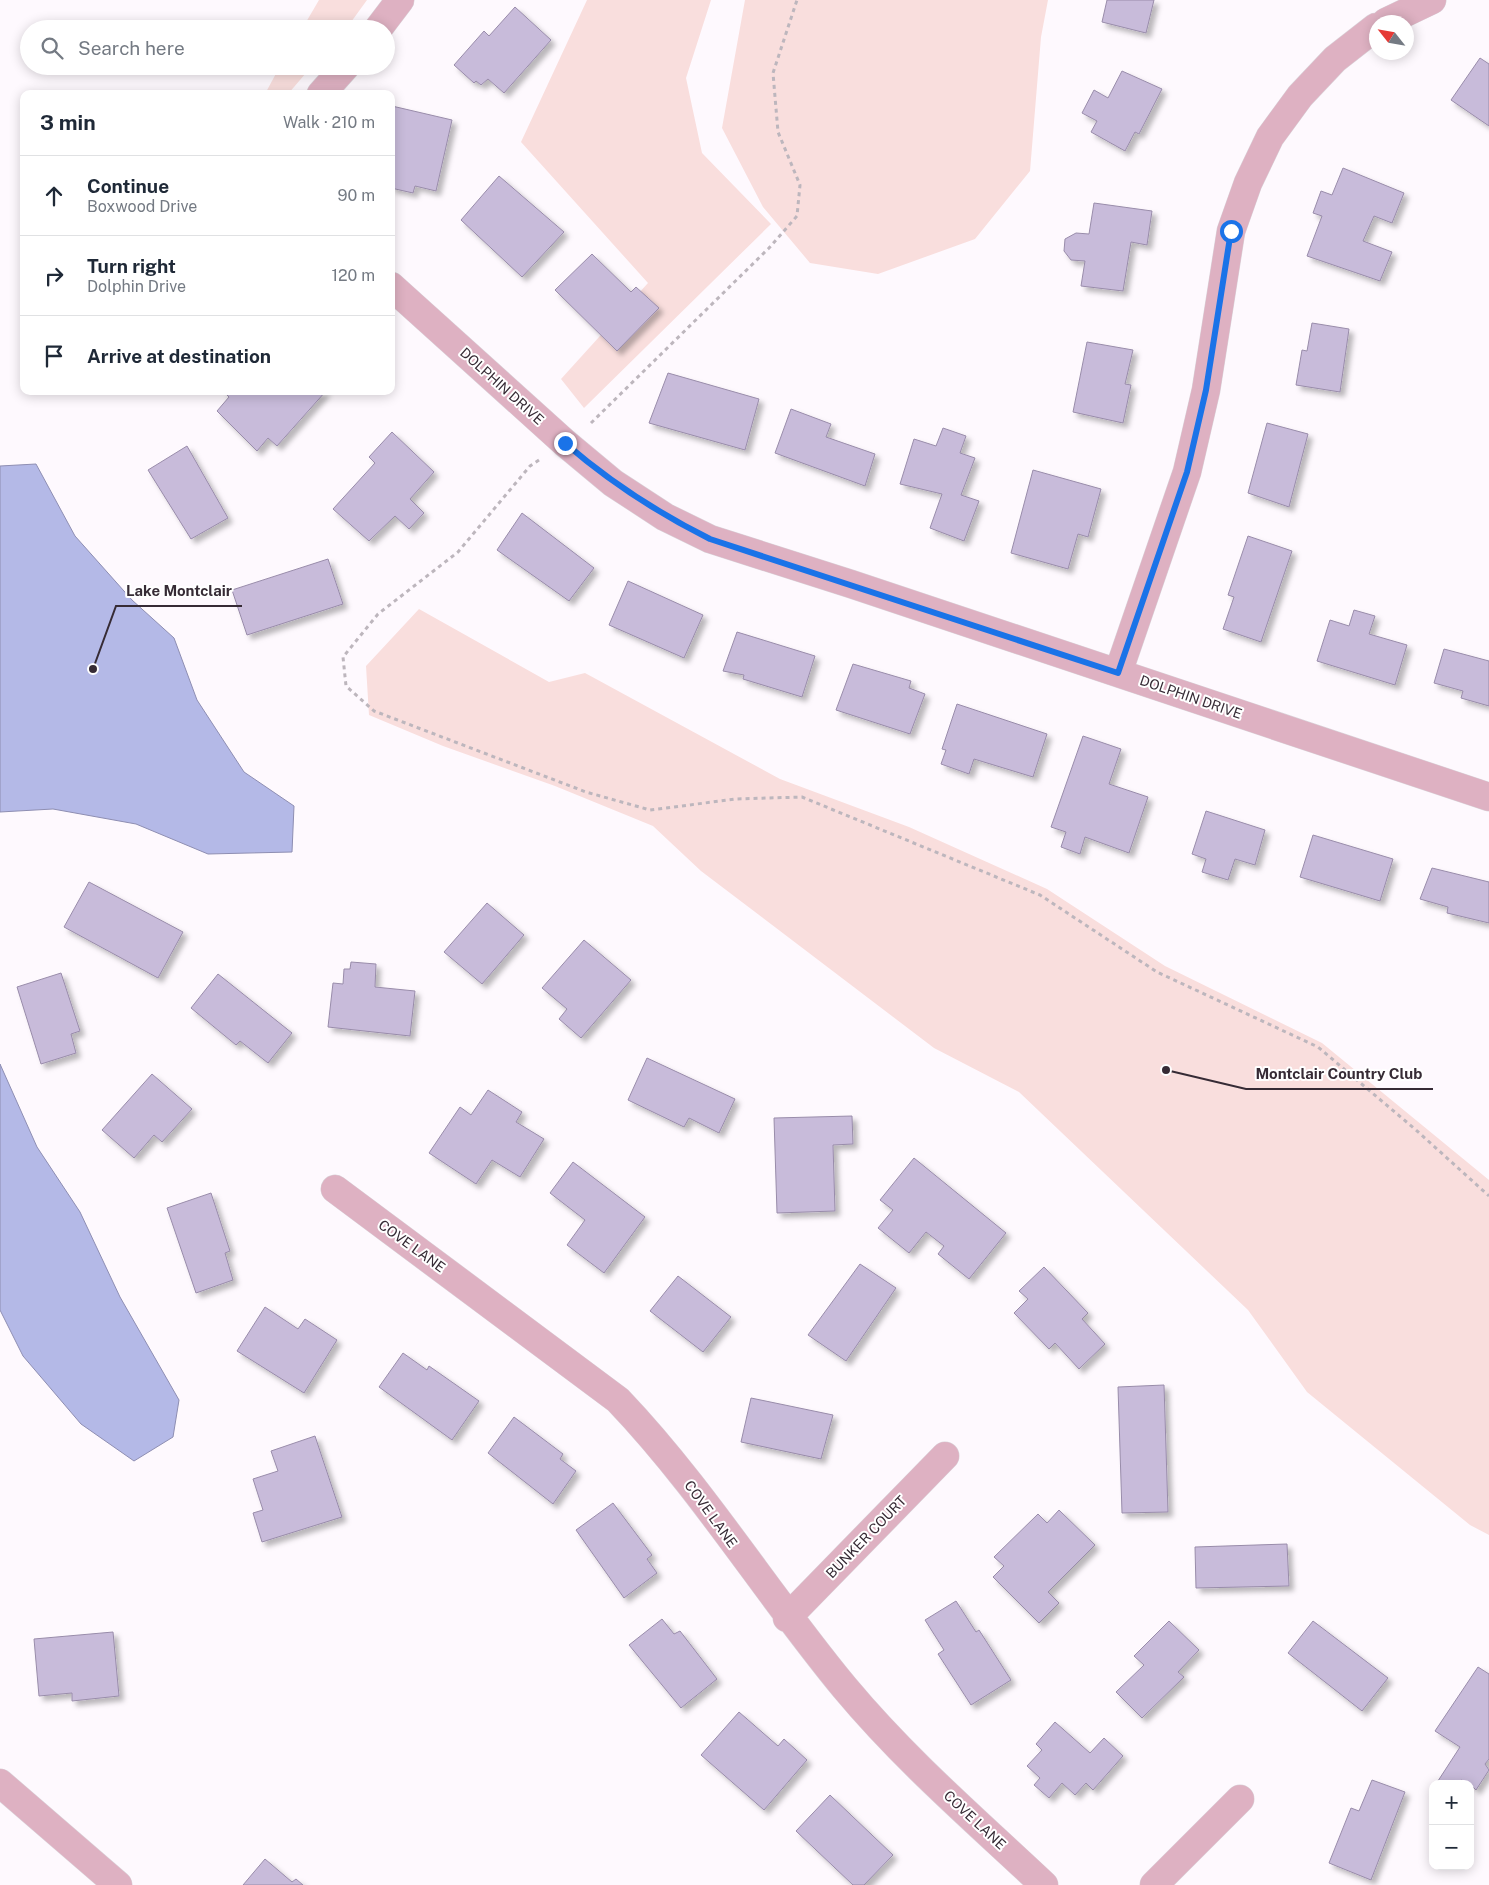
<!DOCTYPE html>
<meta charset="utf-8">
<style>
:root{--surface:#fff;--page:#f2f2f3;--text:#1f2937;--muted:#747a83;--line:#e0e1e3}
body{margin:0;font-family:"Public Sans",sans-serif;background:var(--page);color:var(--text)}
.controls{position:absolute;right:15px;bottom:15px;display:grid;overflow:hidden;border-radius:10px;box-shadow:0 2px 12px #0003}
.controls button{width:45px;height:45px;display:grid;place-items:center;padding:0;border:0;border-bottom:1px solid var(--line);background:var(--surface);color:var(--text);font:25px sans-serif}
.compass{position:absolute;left:1369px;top:15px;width:45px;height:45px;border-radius:50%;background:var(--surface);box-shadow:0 2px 12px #0003;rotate:301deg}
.stop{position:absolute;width:15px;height:15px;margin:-11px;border:4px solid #1a73e8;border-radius:50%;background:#fff}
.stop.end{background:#1a73e8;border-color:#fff;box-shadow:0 1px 5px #0008}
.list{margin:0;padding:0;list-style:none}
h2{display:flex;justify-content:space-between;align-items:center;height:65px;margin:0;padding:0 20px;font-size:21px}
h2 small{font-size:16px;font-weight:400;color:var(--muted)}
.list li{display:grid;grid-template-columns:32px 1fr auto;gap:15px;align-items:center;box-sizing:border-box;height:80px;padding:0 20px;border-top:1px solid var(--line)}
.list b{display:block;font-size:19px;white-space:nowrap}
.list p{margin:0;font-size:16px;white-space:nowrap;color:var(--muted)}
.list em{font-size:16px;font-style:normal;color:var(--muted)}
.icon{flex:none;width:28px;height:28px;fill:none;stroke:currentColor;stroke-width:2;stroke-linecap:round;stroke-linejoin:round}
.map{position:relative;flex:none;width:1489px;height:1885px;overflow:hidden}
.search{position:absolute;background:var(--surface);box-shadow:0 2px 12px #0003;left:20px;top:20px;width:375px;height:55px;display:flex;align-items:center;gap:12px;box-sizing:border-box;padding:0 18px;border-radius:28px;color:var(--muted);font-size:19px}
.panel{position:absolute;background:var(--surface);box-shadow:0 2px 12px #0003;left:20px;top:90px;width:375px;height:305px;border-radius:10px}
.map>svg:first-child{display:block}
</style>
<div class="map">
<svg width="1489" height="1885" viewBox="0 0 1489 1885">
<defs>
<filter id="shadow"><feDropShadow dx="4.5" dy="4.5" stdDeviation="2.5" flood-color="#0004"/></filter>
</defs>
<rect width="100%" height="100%" fill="#fef9fe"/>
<path fill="#f9dedd" d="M319 0H367L346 29H302Z
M587 0H711L686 78 702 153 771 224 584 408 561 379 648 283 521 142Z
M745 0H1048L1041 37 1030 171 975 239 878 274 810 263 763 207 722 128Z
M280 66H312L288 94H265Z
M419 609 549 682 585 673 780 779 909 827 1047 889 1165 966 1322 1043 1489 1180V1535L1470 1525 1307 1392 1248 1310 1019 1092 934 1048 701 871 653 826 555 786 443 746 369 715 366 666Z"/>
<path fill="#b4b9e7" stroke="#8e8eb2" d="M36 464 75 536 132 600 174 638 197 700 244 772 294 806 292 852 208 854 136 824 53 809 0 812V466Z
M0 1064 37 1147 80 1212 120 1297 179 1400 173 1437 134 1461 81 1424 23 1356 0 1310Z"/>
<path fill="#c8bbda" stroke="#998caa" filter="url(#shadow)" d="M1107 0H1154L1146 33 1102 22Z
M515 7 551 40 504 93 488 79 481 85 476 81 474 83 454 65 484 31 489 36Z
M1480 58 1489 64V126L1451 100Z
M1122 71 1162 89 1139 134 1135 132 1125 151 1091 132 1097 121 1082 113 1094 90 1108 98Z
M392 106 452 120 436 191 415 186 413 193 391 188Z
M1343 168 1404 193 1392 223 1374 216 1363 241 1392 252 1380 281 1307 256 1322 216 1313 213 1321 191 1332 195Z
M499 176 564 232 522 277 461 220Z
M1094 203 1152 211 1147 245 1131 242 1123 291 1081 286 1085 261 1071 260 1064 251 1065 239 1076 233 1089 234Z
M592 254 631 292 636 287 659 308 617 351 555 290Z
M1312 323 1349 329 1340 392 1296 385 1302 350 1307 351Z
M1087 342 1133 350 1125 384 1131 385 1123 423 1073 412Z
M668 373 759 399 745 450 649 423Z
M223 391H326L277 446 268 438 257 451 217 411 229 397Z
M791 409 831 424 826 437 875 454 865 486 775 453Z
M1267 423 1308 434 1289 507 1248 493Z
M943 428 966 436 960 453 975 458 961 495 979 501 964 541 930 528 942 494 900 484 914 439 936 446Z
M392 432 434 472 410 499 424 513 409 529 395 516 369 541 333 509 375 463 369 457Z
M187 446 228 518 191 539 148 470Z
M1033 470 1101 489 1088 537 1078 534 1068 569 1011 553Z
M522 513 594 568 569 601 497 550Z
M1248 536 1292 551 1261 642 1223 629 1234 597 1228 595Z
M328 559 343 604 247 635 232 590Z
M628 581 703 615 684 658 609 625Z
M1354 610 1375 616 1369 634 1407 645 1395 685 1317 661 1330 620 1349 626Z
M737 632 815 656 802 697 743 679 744 675 723 671Z
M1444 649 1489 661V706L1461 698 1463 691 1434 683Z
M853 664 911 681 909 688 925 694 910 734 836 710Z
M957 704 1047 734 1033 777 974 759 969 774 941 764 946 750 942 749Z
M1083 736 1121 749 1109 784 1148 797 1129 853 1085 837 1080 854 1061 847 1066 832 1051 827Z
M1206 811 1265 830 1255 865 1235 859 1228 880 1202 872 1206 859 1192 854Z
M1313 835 1393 859 1380 901 1300 877Z
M1432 868 1489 882V923L1447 913 1448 907 1420 899Z
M89 882 183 932 158 978 64 927Z
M487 903 524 935 482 984 444 952Z
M584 940 631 980 581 1038 559 1019 567 1009 542 988Z
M351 962 376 964 375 987 415 991 410 1036 328 1027 333 983 343 984 344 969H350Z
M61 973 80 1031 71 1034 76 1053 41 1064 17 987Z
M218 974 292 1033 268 1063 240 1041 236 1045 191 1008Z
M647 1058 735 1099 719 1133 689 1118 684 1127 628 1100Z
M152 1074 192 1109 162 1142 154 1135 134 1158 102 1130Z
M488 1090 522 1112 516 1122 544 1139 520 1177 492 1160 476 1184 429 1153 460 1107 471 1115Z
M852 1116 853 1144 833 1145 835 1211 777 1213 774 1118Z
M914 1158 1006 1233 969 1279 938 1254 944 1246 926 1232 909 1253 878 1228 893 1210 880 1200Z
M573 1162 645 1217 604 1273 567 1245 585 1220 550 1193Z
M211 1193 230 1251 225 1253 233 1280 196 1293 167 1208Z
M860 1264 896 1288 846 1361 808 1335Z
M1044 1267 1088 1313 1082 1319 1105 1344 1079 1369 1055 1343 1049 1349 1014 1313 1028 1299 1019 1291Z
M678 1276 731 1317 703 1352 650 1311Z
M265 1307 298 1329 305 1319 337 1340 304 1393 237 1351Z
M403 1353 427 1370 429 1366 479 1401 452 1440 379 1387Z
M1164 1385 1168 1512 1122 1513 1118 1387Z
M751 1398 833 1415 821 1459 741 1442Z
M514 1417 563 1454 560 1459 576 1471 553 1504 488 1453Z
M315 1436 342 1517 262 1542 253 1513 263 1510 253 1479 278 1471 271 1451Z
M613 1503 652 1555 647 1559 657 1573 624 1598 576 1530Z
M1059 1510 1095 1545 1048 1592 1059 1603 1039 1623 993 1577 1004 1566 994 1557 1038 1514 1047 1523Z
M1287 1544 1289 1586 1196 1588 1195 1547Z
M956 1601 976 1632 979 1630 1011 1680 971 1705 938 1654 944 1650 925 1620Z
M662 1619 674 1634 680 1631 717 1679 681 1708 629 1645Z
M1169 1621 1199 1650 1178 1672 1184 1677 1142 1718 1116 1692 1144 1665 1134 1656Z
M1313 1621 1388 1678 1362 1711 1288 1653Z
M113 1632 119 1696 72 1701V1693L39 1696 34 1639Z
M1478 1667 1489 1674V1759L1485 1764 1489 1770 1476 1790 1470 1784 1461 1780 1459 1784H1436L1460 1747 1435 1731Z
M739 1712 778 1746 784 1739 807 1760 764 1810 701 1755Z
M1055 1722 1090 1753 1104 1738 1123 1756 1093 1790 1086 1783 1075 1795 1062 1783 1049 1798 1034 1785 1040 1778 1027 1766 1042 1750 1036 1744Z
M1372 1780 1405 1792 1371 1880 1329 1863 1351 1808 1359 1811Z
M830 1795 893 1855 864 1885H853L796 1831Z
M265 1859 292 1882 296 1879 303 1885H243Z"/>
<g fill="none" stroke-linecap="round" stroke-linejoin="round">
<g stroke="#dad4da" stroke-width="29">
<path id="street" d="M1386 22 1432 0
M378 29 400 0
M321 94 346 66
M391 286 565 443 613 483 665 517 710 539 851 584 1489 797
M1118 673 1187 472 1206 390 1231 231 1248 183 1270 137 1300 96 1335 59 1376 27
M335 1189 618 1400C702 1488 767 1594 845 1688 905 1760 976 1821 1044 1885
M787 1618 945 1456
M0 1783 118 1885
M1154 1885 1240 1799"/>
</g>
<path stroke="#bdb6bd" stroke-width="3" stroke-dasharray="4 4" stroke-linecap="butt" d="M591 423 769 248 797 216 800 185 778 132 773 73 797 0
M539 460 530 466 458 552 378 614 343 657 346 686 374 711 586 792 650 810 736 799 802 797 1040 895 1157 972 1318 1047 1416 1130 1489 1196"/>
<use href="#street" stroke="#deb1c2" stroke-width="28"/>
</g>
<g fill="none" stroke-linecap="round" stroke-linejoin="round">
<path stroke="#1a73e8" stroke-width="6" d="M565 443C611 483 656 512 710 539L1118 673 1187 472 1206 390 1231 231"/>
</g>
<g text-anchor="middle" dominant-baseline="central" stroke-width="4" stroke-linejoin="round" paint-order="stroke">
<g font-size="14" fill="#362b35" stroke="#fff">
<text transform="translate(502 386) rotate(42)">DOLPHIN DRIVE</text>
<text transform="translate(1191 697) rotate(19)">DOLPHIN DRIVE</text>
<text transform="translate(412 1246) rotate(36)">COVE LANE</text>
<text transform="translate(711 1514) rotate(54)">COVE LANE</text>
<text transform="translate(866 1537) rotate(-46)">BUNKER COURT</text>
<text transform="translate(975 1820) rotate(43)">COVE LANE</text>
</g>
</g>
<path fill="none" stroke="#362b35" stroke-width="2" d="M93 669L116 606H242M1166 1070L1246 1089H1433"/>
<g fill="#362b35" stroke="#fff" stroke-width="2">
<circle cx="93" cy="669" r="5"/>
<circle cx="1166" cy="1070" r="5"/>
</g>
<g font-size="15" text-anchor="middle" font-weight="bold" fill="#362b35" stroke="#fff" stroke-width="4" stroke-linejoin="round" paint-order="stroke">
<text x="179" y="596">Lake Montclair</text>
<text x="1339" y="1079">Montclair Country Club</text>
</g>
</svg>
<div class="controls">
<button>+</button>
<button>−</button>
</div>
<svg class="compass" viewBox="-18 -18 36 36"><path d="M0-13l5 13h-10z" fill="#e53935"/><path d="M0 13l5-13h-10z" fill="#747a83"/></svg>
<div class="stop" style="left:1231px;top:231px"></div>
<div class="stop end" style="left:565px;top:443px"></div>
<div class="search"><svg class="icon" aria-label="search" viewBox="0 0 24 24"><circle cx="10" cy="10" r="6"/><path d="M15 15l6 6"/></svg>Search here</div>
<section class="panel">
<h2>3 min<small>Walk · 210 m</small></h2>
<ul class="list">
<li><svg class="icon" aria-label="ahead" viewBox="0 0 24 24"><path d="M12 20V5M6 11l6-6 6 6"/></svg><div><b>Continue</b><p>Boxwood Drive</p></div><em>90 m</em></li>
<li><svg class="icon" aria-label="right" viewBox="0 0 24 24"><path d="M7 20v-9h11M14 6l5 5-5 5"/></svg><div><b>Turn right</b><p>Dolphin Drive</p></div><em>120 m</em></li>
<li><svg class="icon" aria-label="arrive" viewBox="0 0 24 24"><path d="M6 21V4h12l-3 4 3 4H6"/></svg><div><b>Arrive at destination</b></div></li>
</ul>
</section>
</div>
